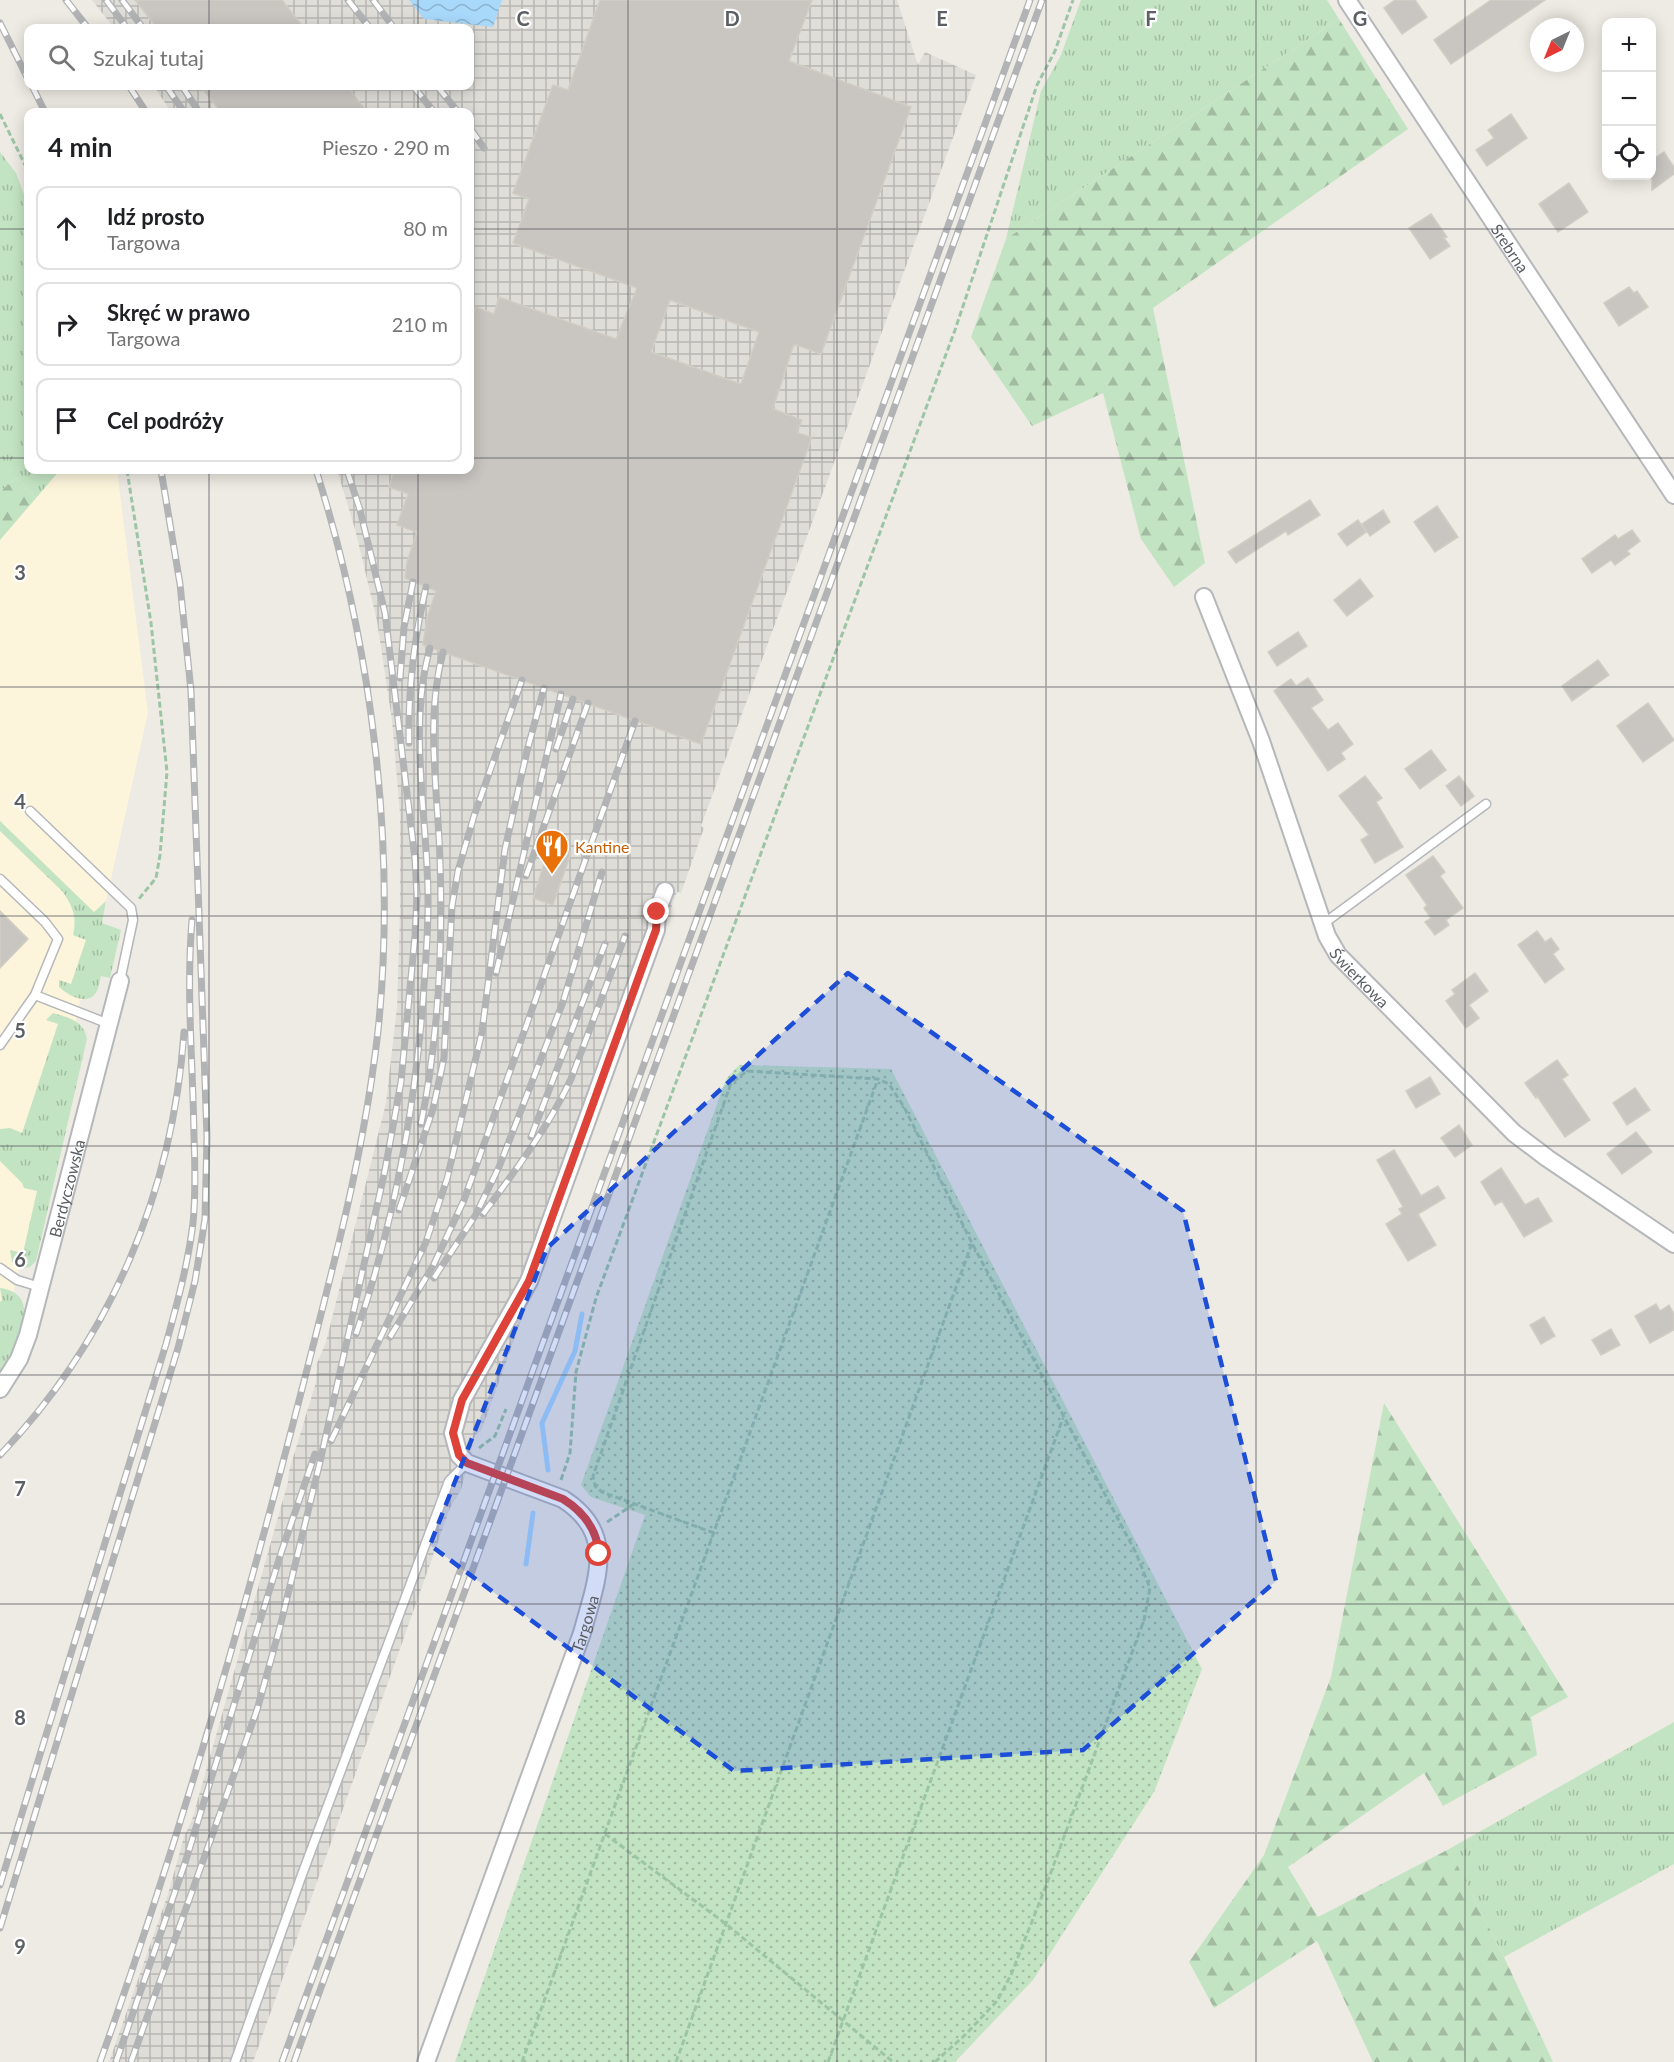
<!DOCTYPE html>
<html lang="pl">
<meta charset="utf-8">
<style>
:root{--surface:#fff;--page:#f6f6f6;--text:#202124;--muted:#757577;--line:#e0e0e0}
body{margin:0;font-family:Lato,sans-serif;background:var(--page);color:var(--text)}
.controls{position:absolute;right:18px;top:18px;display:grid;overflow:hidden;border-radius:12px;box-shadow:0 3px 15px #0003}
.controls button{width:54px;height:54px;display:grid;place-items:center;padding:0;border:0;border-bottom:2px solid var(--line);background:var(--surface);color:var(--text);font:30px sans-serif}
.compass{position:absolute;left:1530px;top:18px;width:54px;height:54px;border-radius:50%;background:var(--surface);box-shadow:0 3px 15px #0003;rotate:223deg}
.stop{position:absolute;width:18px;height:18px;margin:-14px;border:4px solid #de4339;border-radius:50%;background:#fff}
.stop.end{background:#de4339;border-color:#fff;box-shadow:0 2px 6px #0008}
.list{margin:0;padding:0;list-style:none}
h2{display:flex;justify-content:space-between;align-items:center;height:78px;margin:0;padding:0 24px;font-size:26px}
h2 small{font-size:20px;font-weight:400;color:var(--muted)}
.list li{display:grid;grid-template-columns:39px 1fr auto;gap:18px;align-items:center;box-sizing:border-box;height:84px;margin:0 12px 12px;padding:0 12px;border:2px solid var(--line);border-radius:12px}
.list b{display:block;font-size:22px;white-space:nowrap}
.list p{margin:0;font-size:20px;white-space:nowrap;color:var(--muted)}
.list em{font-size:20px;font-style:normal;color:var(--muted)}
.icon{flex:none;width:33px;height:33px;fill:none;stroke:currentColor;stroke-width:2;stroke-linecap:round;stroke-linejoin:round}
.map{position:relative;flex:none;width:1674px;height:2062px;overflow:hidden}
.search{position:absolute;background:var(--surface);box-shadow:0 3px 15px #0003;left:24px;top:24px;width:450px;height:66px;display:flex;align-items:center;gap:15px;box-sizing:border-box;padding:0 21px;border-radius:12px;color:var(--muted);font-size:22px}
.panel{position:absolute;background:var(--surface);box-shadow:0 3px 15px #0003;left:24px;top:108px;width:450px;height:366px;border-radius:12px}
.map>svg:first-child{display:block}
</style>
<div class="map">
<svg width="1674" height="2062" viewBox="0 0 1674 2062">
<defs>
<pattern id="industrial-grid" width="8" height="8" patternUnits="userSpaceOnUse" patternTransform="scale(1.5)"><rect width="8" height="8" fill="#dfddd8"/><path d="M0 4h8M4 0v8" fill="none" stroke="#b8b7b3"/></pattern>
<pattern id="grass-tufts" width="24" height="20" patternUnits="userSpaceOnUse" patternTransform="scale(1.5)"><rect width="24" height="20" fill="#c3e4c2"/><path d="M3 7l-1-3M5 7V3M7 7l1-3M15 17l-1-3M17 17v-4M19 17l1-3" fill="none" stroke="#a2bca1"/></pattern>
<pattern id="forest-firs" width="22" height="20" patternUnits="userSpaceOnUse" patternTransform="scale(1.5)"><rect width="22" height="20" fill="#c3e4c2"/><path d="M5 1l3.5 6h-7zM16 11l3.5 6h-7z" fill="#a2bca1"/></pattern>
<pattern id="garden-dots" width="8" height="8" patternUnits="userSpaceOnUse" patternTransform="scale(1.5)"><rect width="8" height="8" fill="#c3e4c2"/><path d="M2 2h.1M6 6h.1" fill="none" stroke="#a2bca1" stroke-width="1.8" stroke-linecap="round"/></pattern>
<pattern id="water-waves" width="16" height="10" patternUnits="userSpaceOnUse" patternTransform="scale(1.5)"><rect width="16" height="10" fill="#a8d8fa"/><path d="M0 5q4-4 8 0t8 0" fill="none" stroke="#8cb3ce"/></pattern>
</defs>
<rect width="100%" height="100%" fill="#eeebe4"/>
<path fill="#fcf4db" d="M60 470H117L148 713 84 1000H80L76 1021 80 1024 43 1191 19 1268 0 1353V540Z"/>
<path fill="url(#industrial-grid)" d="M92 0H897L918 65 925 52 976 75 701 826 704 828 681 893 677 892 481 1431 475 1435 461 1490 450 1508 253 2062H109L168 1894 184 1837 192 1820 288 1482 289 1471 316 1382 317 1363 326 1342 386 1103 397 1007 400 913V814L392 720 377 621 355 529 337 470H470V112H171L154 86H470V28H114Z"/>
<path fill="url(#grass-tufts)" d="M1081 0H1327L1339 19 1006 239 1041 91 1061 55Z
M0 152 16 173 28 205V470H60L36 498 17 478 0 491Z
M0 821 94 912 106 901 102 923 121 930 110 978 101 976C100 980 99 987 97 991 88 1007 69 996 59 987V980L71 984 86 940 73 935C77 917 73 906 62 891L0 831Z
M53 1013C70 1018 84 1021 87 1039L36 1261 30 1267 20 1269 12 1262 10 1250 23 1253 37 1191 24 1188 22 1183 0 1161V1129L10 1128 22 1133 58 1024 46 1020Z
M0 1288C47 1294 14 1350 0 1372V1302L2 1300Z
M1674 1722V1864L1504 1957 1449 1849Z"/>
<path fill="url(#forest-firs)" d="M1339 19 1408 129 1153 308 1205 563 1174 587 1141 539 1103 393 1032 426 971 337 1006 239Z
M17 478 36 498 0 540V491Z
M1384 1403 1568 1697 1531 1717 1537 1755 1443 1806 1424 1773 1288 1867 1318 1917 1449 1849 1504 1957 1553 2062H1373L1317 1941 1214 2008 1189 1962 1264 1855 1331 1677Z"/>
<path fill="url(#garden-dots)" d="M739 1065 891 1069 1202 1669 1154 1792 1033 1980 955 2062H455L645 1515 591 1497 581 1485 726 1079Z"/>
<path fill="url(#water-waves)" d="M409 0H502L493 27 424 19Z"/>
<g fill="none" stroke-linecap="round" stroke-linejoin="round">
<path stroke="#a8d8fa" stroke-width="5" d="M548 1470 542 1423 575 1351 582 1314
M526 1564 533 1513"/>
</g>
<path fill="#c9c6c2" stroke="#d2cdc3" stroke-width="1.5" fill-rule="evenodd" d="M135 0H282L304 28H157Z
M600 0H812L789 61 911 107 821 354 794 344 777 396 773 409 802 420 797 433 812 437 701 744 423 645 427 618 436 591 405 578 407 562 417 532 397 525 408 494 389 487 395 470H470V320L476 307 494 314 499 297 616 339 637 288 513 243 529 199 513 193 553 85 568 90ZM670 300 759 332 741 384 651 352Z
M1395 0H1415L1427 17 1402 34 1384 8Z
M1491 0H1545L1451 64 1434 40Z
M200 86H347L367 112H221Z
M1511 114 1527 138 1487 166 1476 150 1494 138 1488 130Z
M1664 152 1674 167V174L1652 190V160Z
M1569 183 1588 212 1558 232 1539 204Z
M1431 214 1447 237 1444 238 1450 246 1430 259 1409 228Z
M1629 287 1634 293 1637 291 1648 307 1619 326 1604 303Z
M1310 500 1320 515 1288 535 1286 531 1236 563 1228 552Z
M1437 506 1458 537 1435 552 1414 522Z
M1383 510 1390 522 1370 536 1362 524Z
M1358 520 1366 532 1347 546 1338 534Z
M1632 530 1640 541 1627 551 1630 554 1615 565 1611 560 1592 573 1582 559 1615 535 1618 539Z
M1360 579 1373 596 1347 616 1334 600Z
M1298 632 1307 646 1277 666 1268 652Z
M1598 660 1609 675 1572 701 1562 686Z
M1308 678 1323 700 1311 708 1328 730 1338 723 1353 744 1341 753 1345 759 1328 771 1274 691 1291 679 1296 686Z
M1648 703 1674 740 1643 762 1617 726Z
M1431 750 1446 770 1420 789 1405 769Z
M1365 776 1382 798 1376 802 1403 847 1375 863 1361 840 1369 835 1339 796Z
M1459 776 1474 796 1461 806 1446 786Z
M550 845 571 853 553 905 533 898Z
M1433 856 1445 872 1440 876 1463 908 1446 920 1449 925 1435 935 1425 922 1431 918 1424 908 1427 905 1406 875Z
M0 911 28 939 0 968Z
M1537 931 1545 942 1551 938 1559 949 1553 954 1564 969 1545 983 1518 945Z
M1475 973 1488 991 1469 1005 1479 1018 1466 1028 1446 1001 1455 994 1452 990Z
M1557 1060 1568 1075 1562 1079 1590 1120 1565 1137 1537 1096 1536 1098 1525 1083Z
M1430 1077 1440 1094 1416 1108 1406 1091Z
M1635 1088 1650 1110 1627 1125 1613 1103Z
M1459 1125 1472 1145 1455 1157 1441 1138Z
M1636 1132 1652 1152 1622 1174 1607 1154Z
M1394 1150 1421 1196 1438 1186 1445 1198 1418 1214 1436 1245 1408 1261 1386 1224 1402 1214 1399 1209 1403 1207 1377 1160Z
M1501 1168 1525 1205 1538 1198 1552 1221 1524 1237 1502 1201 1495 1205 1481 1182Z
M1656 1304 1660 1311 1669 1305 1674 1314V1330L1650 1343 1635 1316Z
M1544 1317 1555 1336 1541 1344 1530 1325Z
M1611 1329 1620 1345 1601 1355 1592 1340Z"/>
<g fill="none" stroke-linecap="round" stroke-linejoin="round">
<g stroke="#b5b7ba" stroke-width="11">
<path id="lane" d="M30 811 131 908 133 920 120 981
M0 879 45 922 58 939 35 995 0 1045
M1323 924 1486 804
M35 995 109 1024
M0 1268 17 1280 40 1287
M235 2062 300 1880 449 1481 467 1463"/>
</g>
<g stroke="#b5b7ba" stroke-width="20">
<g id="street">
<path id="s1" d="M1347 0 1674 495"/>
<path id="s2" d="M1204 597 1261 741 1327 936 1338 955 1514 1133 1547 1158 1674 1244"/>
<path id="s3" d="M0 1389 19 1359 28 1335 120 981"/>
<path id="s4" d="M426 2062 582 1633C596 1581 618 1534 563 1499L467 1463 459 1455 453 1433 462 1400 529 1281 650 946 656 930 657 912 665 891"/>
</g>
</g>
<path stroke="#9cc5a6" stroke-width="3" stroke-dasharray="6 3" stroke-linecap="butt" d="M0 114 28 171
M127 470 151 623 167 772 160 855 156 878 138 900
M479 1448 495 1436 506 1409
M561 1480 570 1453 576 1372 596 1298 955 330 1037 85 1055 51 1073 0
M607 1522 634 1504
M714 1533 602 1492 595 1486 593 1476 731 1083 747 1071 878 1079 889 1084 904 1107 972 1243 1136 1553 1150 1588 1144 1620 1047 1883 1011 1975 997 2001 966 2034 935 2062
M605 1834 726 1924 893 2062
M522 2062 878 1079
M676 2062 972 1243
M828 2062 1063 1418"/>
<use href="#lane" stroke="#fff" stroke-width="8"/>
<use href="#street" stroke="#fff" stroke-width="16"/>
<g stroke="#b2b3b4" stroke-width="7">
<path id="rail" d="M66 0 88 28
M106 0 127 28
M122 0 143 28
M348 0 370 28
M373 0 394 28
M0 23 28 79
M32 86 45 112
M129 86 146 112
M166 86 184 112
M182 86 199 112
M413 86 434 112
M437 86 458 112
M470 128 484 148
M400 678 404 627 413 582
M409 743C408 689 414 639 426 587
M556 749 573 699
M526 876 588 703
M496 973 561 694
M421 1124C438 1040 443 945 440 860 438 790 425 721 443 652
M531 1137 605 944
M399 1210 433 1109 444 1058 452 906 458 871 474 816 522 680
M483 1214C515 1171 548 1128 571 1079L625 936
M434 1278 475 1216 499 1167 563 1002 602 872
M356 1334C393 1226 414 1115 423 1001 425 969 428 937 428 906 429 821 407 730 430 648
M390 1337 433 1266 464 1200 635 721
M331 1441 426 1242 447 1179 482 1032 505 849 527 751 544 688
M0 1455C111 1339 173 1191 184 1032
M0 1885 166 1344C177 1304 188 1264 193 1223 196 1194 195 1165 194 1136 193 1064 186 992 192 920
M0 1928 178 1348 195 1281 205 1219 207 1137 191 691 180 584 161 470
M100 2062C196 1794 271 1518 339 1242 356 1172 370 1102 378 1031 397 848 372 645 316 470
M116 2062 185 1863 281 1553 315 1454
M131 2062 257 1710 280 1627 320 1462 385 1170 401 1082 415 936 417 896 415 859 385 613 360 510 347 470
M282 2062 1030 0
M294 2062 1042 0"/>
</g>
<use href="#rail" stroke="#fff" stroke-width="4.5" stroke-dasharray="14" stroke-linecap="butt"/>
</g>
<g fill="none" stroke-linecap="round" stroke-linejoin="round">
<path stroke="#de4339" stroke-width="8" d="M599 1554C597 1529 584 1512 563 1499L467 1463 459 1455 453 1433 462 1400 529 1281 650 946 656 930 657 912"/>
</g>
<path fill="#1d4ed8" fill-opacity="0.2" stroke="#1d4ed8" stroke-width="4.5" stroke-dasharray="12 8" stroke-linejoin="round" d="M848 973 1183 1211 1276 1581 1083 1750 734 1771 430 1545 547 1248Z"/>
<path fill="none" stroke="#5c6064" stroke-width="1.5" stroke-opacity="0.55" d="M209 0V28M418 0V28M628 0V2062M837 0V2062M1046 0V2062M1256 0V2062M1465 0V2062M209 86V112M418 86V112M0 229H28M470 229H1674M0 458H28M470 458H1674M209 470V2062M418 470V2062M0 687H1674M0 916H1674M0 1146H1674M0 1375H1674M0 1604H1674M0 1833H1674"/>
<defs>
<g id="restaurant-pin" transform="scale(1.725)"><path d="M0 17L-7.5 6A9.5 9.5 0 1 1 7.5 6Z" fill="#e8710a" stroke="#fff"/><path d="M-5-6h1v4h1v-4h1v4h1v-4h1v5L-1.5 .5V6h-2V.5L-5-1ZM5-6V6H3V1.5H1.5Q1.5-4 5-6Z" fill="#fff"/></g>
</defs>
<g fill-rule="evenodd">
<use href="#restaurant-pin" x="552" y="846"/>
</g>
<g text-anchor="middle" dominant-baseline="central" stroke-width="4.5" stroke-linejoin="round" paint-order="stroke">
<g font-size="16" fill="#5c6064" stroke="#fff">
<text stroke="none"><textPath href="#s1" startOffset="297">Srebrna</textPath></text>
<text stroke="none"><textPath href="#s2" startOffset="414">Świerkowa</textPath></text>
<text stroke="none"><textPath href="#s3" startOffset="213">Berdyczowska</textPath></text>
<text stroke="none"><textPath href="#s4" startOffset="466">Targowa</textPath></text>
</g>
<g font-size="16" fill="#c56008" stroke="#fff" text-anchor="start">
<text x="575" y="846">Kantine</text>
</g>
</g>
<g font-size="20" text-anchor="middle" font-weight="bold" fill="#5c6064" stroke="#fff" stroke-width="4.5" stroke-linejoin="round" paint-order="stroke">
<text x="523" y="26">C</text>
<text x="732" y="26">D</text>
<text x="942" y="26">E</text>
<text x="1151" y="26">F</text>
<text x="1360" y="26">G</text>
<text x="20" y="580">3</text>
<text x="20" y="809">4</text>
<text x="20" y="1038">5</text>
<text x="20" y="1267">6</text>
<text x="20" y="1496">7</text>
<text x="20" y="1725">8</text>
<text x="20" y="1954">9</text>
</g>
</svg>
<div class="controls">
<button>+</button>
<button>−</button>
<button><svg class="icon" aria-label="locate" viewBox="0 0 24 24"><circle cx="12" cy="12" r="6"/><path d="M12 2v4M12 18v4M2 12h4M18 12h4"/></svg></button>
</div>
<svg class="compass" viewBox="-18 -18 36 36"><path d="M0-13l5 13h-10z" fill="#e53935"/><path d="M0 13l5-13h-10z" fill="#757577"/></svg>
<div class="stop" style="left:599px;top:1554px"></div>
<div class="stop end" style="left:657px;top:912px"></div>
<div class="search"><svg class="icon" aria-label="search" viewBox="0 0 24 24"><circle cx="10" cy="10" r="6"/><path d="M15 15l6 6"/></svg>Szukaj tutaj</div>
<section class="panel">
<h2>4 min<small>Pieszo · 290 m</small></h2>
<ul class="list">
<li><svg class="icon" aria-label="ahead" viewBox="0 0 24 24"><path d="M12 20V5M6 11l6-6 6 6"/></svg><div><b>Idź prosto</b><p>Targowa</p></div><em>80 m</em></li>
<li><svg class="icon" aria-label="right" viewBox="0 0 24 24"><path d="M7 20v-9h11M14 6l5 5-5 5"/></svg><div><b>Skręć w prawo</b><p>Targowa</p></div><em>210 m</em></li>
<li><svg class="icon" aria-label="arrive" viewBox="0 0 24 24"><path d="M6 21V4h12l-3 4 3 4H6"/></svg><div><b>Cel podróży</b></div></li>
</ul>
</section>
</div>
